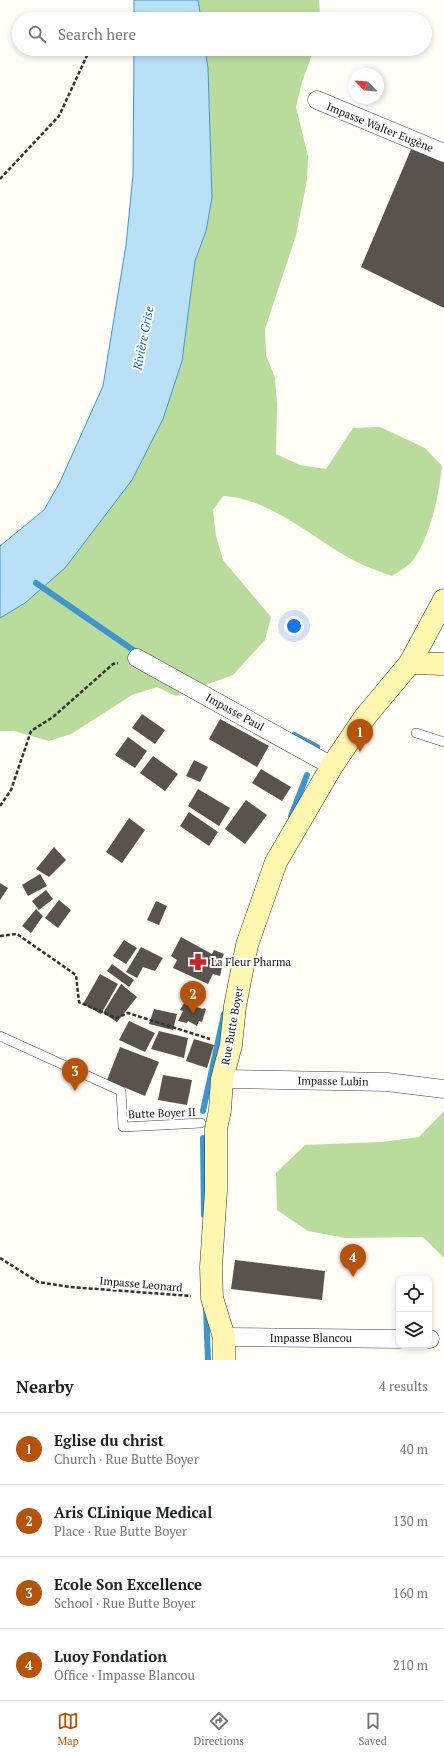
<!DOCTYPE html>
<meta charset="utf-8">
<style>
:root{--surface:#fff;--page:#f2f2f2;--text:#202124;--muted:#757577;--line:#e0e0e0;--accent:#b45309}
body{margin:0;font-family:"PT Serif",serif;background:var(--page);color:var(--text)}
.controls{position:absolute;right:12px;bottom:12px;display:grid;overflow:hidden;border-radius:8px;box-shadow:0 2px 6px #0003}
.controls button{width:36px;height:36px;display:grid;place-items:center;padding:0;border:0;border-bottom:1px solid var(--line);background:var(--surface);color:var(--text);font:20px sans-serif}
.compass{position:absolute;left:348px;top:68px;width:36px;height:36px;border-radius:50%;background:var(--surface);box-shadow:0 2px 6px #0003;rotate:295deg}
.you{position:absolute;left:294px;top:626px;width:14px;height:14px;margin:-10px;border:3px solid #fff;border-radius:50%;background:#1a73e8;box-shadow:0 0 0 6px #1a73e833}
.badge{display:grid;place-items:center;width:26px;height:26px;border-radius:50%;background:var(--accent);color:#fff;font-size:13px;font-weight:700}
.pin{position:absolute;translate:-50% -33px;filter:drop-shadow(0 1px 2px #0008)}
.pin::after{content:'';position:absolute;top:21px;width:14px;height:12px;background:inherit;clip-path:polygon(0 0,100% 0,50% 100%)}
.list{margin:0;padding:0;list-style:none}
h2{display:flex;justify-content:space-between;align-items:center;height:52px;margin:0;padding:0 16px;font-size:17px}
h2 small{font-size:13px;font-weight:400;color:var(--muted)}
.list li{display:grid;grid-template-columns:26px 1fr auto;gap:12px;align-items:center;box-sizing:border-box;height:72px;padding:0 16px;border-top:1px solid var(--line)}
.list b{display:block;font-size:15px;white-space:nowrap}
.list p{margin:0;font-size:13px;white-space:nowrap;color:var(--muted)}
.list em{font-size:13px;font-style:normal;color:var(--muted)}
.icon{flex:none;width:22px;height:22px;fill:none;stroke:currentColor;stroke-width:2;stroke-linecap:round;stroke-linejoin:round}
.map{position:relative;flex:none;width:444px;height:1360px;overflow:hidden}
.search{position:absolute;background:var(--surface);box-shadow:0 2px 6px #0003;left:12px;right:12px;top:12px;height:44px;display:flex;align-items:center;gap:10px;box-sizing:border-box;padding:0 14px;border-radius:22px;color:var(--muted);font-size:15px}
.sheet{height:340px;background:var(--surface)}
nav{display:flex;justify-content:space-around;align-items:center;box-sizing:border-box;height:56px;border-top:1px solid var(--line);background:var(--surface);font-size:11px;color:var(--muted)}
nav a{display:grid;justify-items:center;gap:2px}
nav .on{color:var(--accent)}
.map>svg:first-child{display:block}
</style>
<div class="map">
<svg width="444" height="1360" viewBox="0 0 444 1360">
<rect width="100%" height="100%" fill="#fffdf5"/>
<path fill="#b9dc9c" d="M198 0H319L320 19H201Z
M205 49H314L302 82 296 107 308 156 307 180 296 235 265 329 266 355 275 378 277 404 276 454 300 465 326 469 353 428 380 427 425 448 442 466C439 495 431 534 414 559 409 566 399 571 392 576 375 570 359 564 344 555 307 533 267 498 223 496L213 510 216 536 223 560 271 617 265 640 233 675 176 696 157 687 132 695 71 734 49 741 14 731H0V618L25 603 182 361 195 261 206 231 212 198 208 68Z
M444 1111V1258L423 1237 345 1238 308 1231 277 1210 276 1173 305 1145 382 1142 419 1137Z"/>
<path fill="#b9e0f7" stroke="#3f96cf" d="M134 0H198L201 19H134Z
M134 49H205L208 68 212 198 206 231 195 261 182 361 163 419 132 480 65 568 25 603 0 618V546L44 510 60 482 103 386 126 245 133 175Z"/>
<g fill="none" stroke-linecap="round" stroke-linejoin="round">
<path stroke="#3f96cf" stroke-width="6" d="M36 583 139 654
M294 735 317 747
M291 816 307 775
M203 1111 224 1014
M203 1138 204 1215
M206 1308 208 1360"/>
</g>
<path fill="#5a524d" d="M412 147 444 160V308L361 267Z
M142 714 165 730 155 744 132 728Z
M220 719 269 746 257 767 209 739Z
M128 737 147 751 135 768 115 755Z
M153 756 178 774 165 791 140 773Z
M194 760 208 767 200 782 186 776Z
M261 769 291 787 282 801 252 783Z
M198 789 230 808 219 826 188 806Z
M246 800 267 815 245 844 225 829Z
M189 812 218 832 209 846 180 826Z
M129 818 145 830 122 863 106 852Z
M54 847 66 860 49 877 36 869Z
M40 874 47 886 28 896 22 885Z
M0 883 8 888 0 900Z
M46 890 53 899 39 910 32 901Z
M59 900 71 910 58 928 45 918Z
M156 901 167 906 159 925 147 920Z
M36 909 43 916 31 933 22 926Z
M181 937 212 954 214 950 224 954 219 965 222 967 220 976 213 974 208 984 173 968 177 960 171 956Z
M124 940 137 948 126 964 113 956Z
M141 947 163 958 155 971 143 967 137 978 126 972Z
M112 964 134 980 129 987 107 971Z
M100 974 118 984 101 1014 83 1004Z
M121 984 137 997 117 1022 103 1013Z
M184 1003 203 1009 204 1008 206 1009 202 1022 199 1021 197 1026 188 1021 187 1023 178 1021 183 1011 180 1010Z
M154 1009 177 1014 173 1030 149 1024Z
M129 1021 155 1033 145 1052 119 1040Z
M159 1031 188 1038 184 1058 151 1049Z
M194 1039 214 1045 207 1068 186 1061Z
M120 1047 159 1062 145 1096 107 1080Z
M163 1075 192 1080 187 1105 158 1100Z
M235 1260 325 1271 322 1300 231 1289Z"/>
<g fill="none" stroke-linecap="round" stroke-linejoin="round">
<g stroke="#444" stroke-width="10">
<path id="lane" d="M416 733 444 742
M0 1036 121 1091 123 1127 201 1123"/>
</g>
<g stroke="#444" stroke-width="19">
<path id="street" d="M317 100 444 153
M137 658 332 766
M222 1079 387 1082 444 1089
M224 1337 399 1339
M429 1339H430"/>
</g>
<g stroke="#333" stroke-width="23">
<path id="secondary" d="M410 663 444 664
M224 1360V1337L212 1298 211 1267 216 1191V1129L220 1110 222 1079 231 1045 235 1006 247 945 276 862 332 766 365 717 410 663 444 600"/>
</g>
<path stroke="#333" stroke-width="2.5" stroke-dasharray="4 2" stroke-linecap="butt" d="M0 179 59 116 90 49
M0 806 11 790 31 731 53 717 113 664 118 663
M0 936 17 934 76 975 79 1002 116 1018 128 1013 210 1039
M0 1258 38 1282 70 1287 191 1296"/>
<use href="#lane" stroke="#fff" stroke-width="9"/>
<use href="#street" stroke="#fff" stroke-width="18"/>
<use href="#secondary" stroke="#fff6b0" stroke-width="22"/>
</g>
<defs>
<g id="pharmacy-bare" transform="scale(1.38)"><path d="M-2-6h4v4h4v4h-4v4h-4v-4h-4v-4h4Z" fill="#c4262e" stroke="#fff" stroke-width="2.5" paint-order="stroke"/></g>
</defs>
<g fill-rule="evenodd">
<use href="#pharmacy-bare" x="198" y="962"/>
</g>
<g text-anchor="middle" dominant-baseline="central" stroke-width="4" stroke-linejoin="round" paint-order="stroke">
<g font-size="11" fill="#111" stroke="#fff">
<text transform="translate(380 127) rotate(22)">Impasse Walter Eugène</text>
<text transform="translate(235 712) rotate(29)">Impasse Paul</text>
<text transform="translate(232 1026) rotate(-80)">Rue Butte Boyer</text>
<text transform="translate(333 1081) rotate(1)">Impasse Lubin</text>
<text transform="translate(162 1113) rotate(-2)">Butte Boyer II</text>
<text transform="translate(141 1284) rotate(5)">Impasse Leonard</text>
<text x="311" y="1338">Impasse Blancou</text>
</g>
<g font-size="11" fill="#111" stroke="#fff" text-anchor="start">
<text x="211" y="962">La Fleur Pharma</text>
</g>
<g font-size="12" font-style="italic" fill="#1768a6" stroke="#fff">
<text transform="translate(143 338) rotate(-79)">Rivière Grise</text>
</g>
</g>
</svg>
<div class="controls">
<button><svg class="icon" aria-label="locate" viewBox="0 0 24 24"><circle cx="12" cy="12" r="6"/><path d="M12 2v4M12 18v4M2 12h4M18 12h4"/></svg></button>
<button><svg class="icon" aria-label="layers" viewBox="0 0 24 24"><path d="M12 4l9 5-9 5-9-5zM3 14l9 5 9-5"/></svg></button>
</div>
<svg class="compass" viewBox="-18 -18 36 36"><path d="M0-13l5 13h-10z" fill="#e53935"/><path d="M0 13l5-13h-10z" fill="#757577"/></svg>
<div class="you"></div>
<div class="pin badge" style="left:360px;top:752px">1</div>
<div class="pin badge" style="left:193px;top:1014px">2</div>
<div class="pin badge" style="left:75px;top:1091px">3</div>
<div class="pin badge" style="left:353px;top:1277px">4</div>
<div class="search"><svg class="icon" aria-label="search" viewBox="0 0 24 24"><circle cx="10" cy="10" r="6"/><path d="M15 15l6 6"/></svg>Search here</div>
</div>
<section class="sheet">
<h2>Nearby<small>4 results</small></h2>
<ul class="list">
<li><span class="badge">1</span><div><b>Eglise du christ</b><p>Church · Rue Butte Boyer</p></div><em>40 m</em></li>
<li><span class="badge">2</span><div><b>Aris CLinique Medical</b><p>Place · Rue Butte Boyer</p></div><em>130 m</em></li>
<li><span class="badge">3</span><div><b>Ecole Son Excellence</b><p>School · Rue Butte Boyer</p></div><em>160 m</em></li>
<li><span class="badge">4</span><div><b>Luoy Fondation</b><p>Office · Impasse Blancou</p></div><em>210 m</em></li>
</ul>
</section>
<nav>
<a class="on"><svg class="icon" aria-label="map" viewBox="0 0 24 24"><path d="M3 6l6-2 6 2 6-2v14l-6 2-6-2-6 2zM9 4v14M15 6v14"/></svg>Map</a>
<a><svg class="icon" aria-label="directions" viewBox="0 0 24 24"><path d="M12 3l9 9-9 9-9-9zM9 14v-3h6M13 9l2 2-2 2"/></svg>Directions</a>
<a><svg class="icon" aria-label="saved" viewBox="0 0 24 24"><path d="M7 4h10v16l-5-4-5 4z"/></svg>Saved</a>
</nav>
